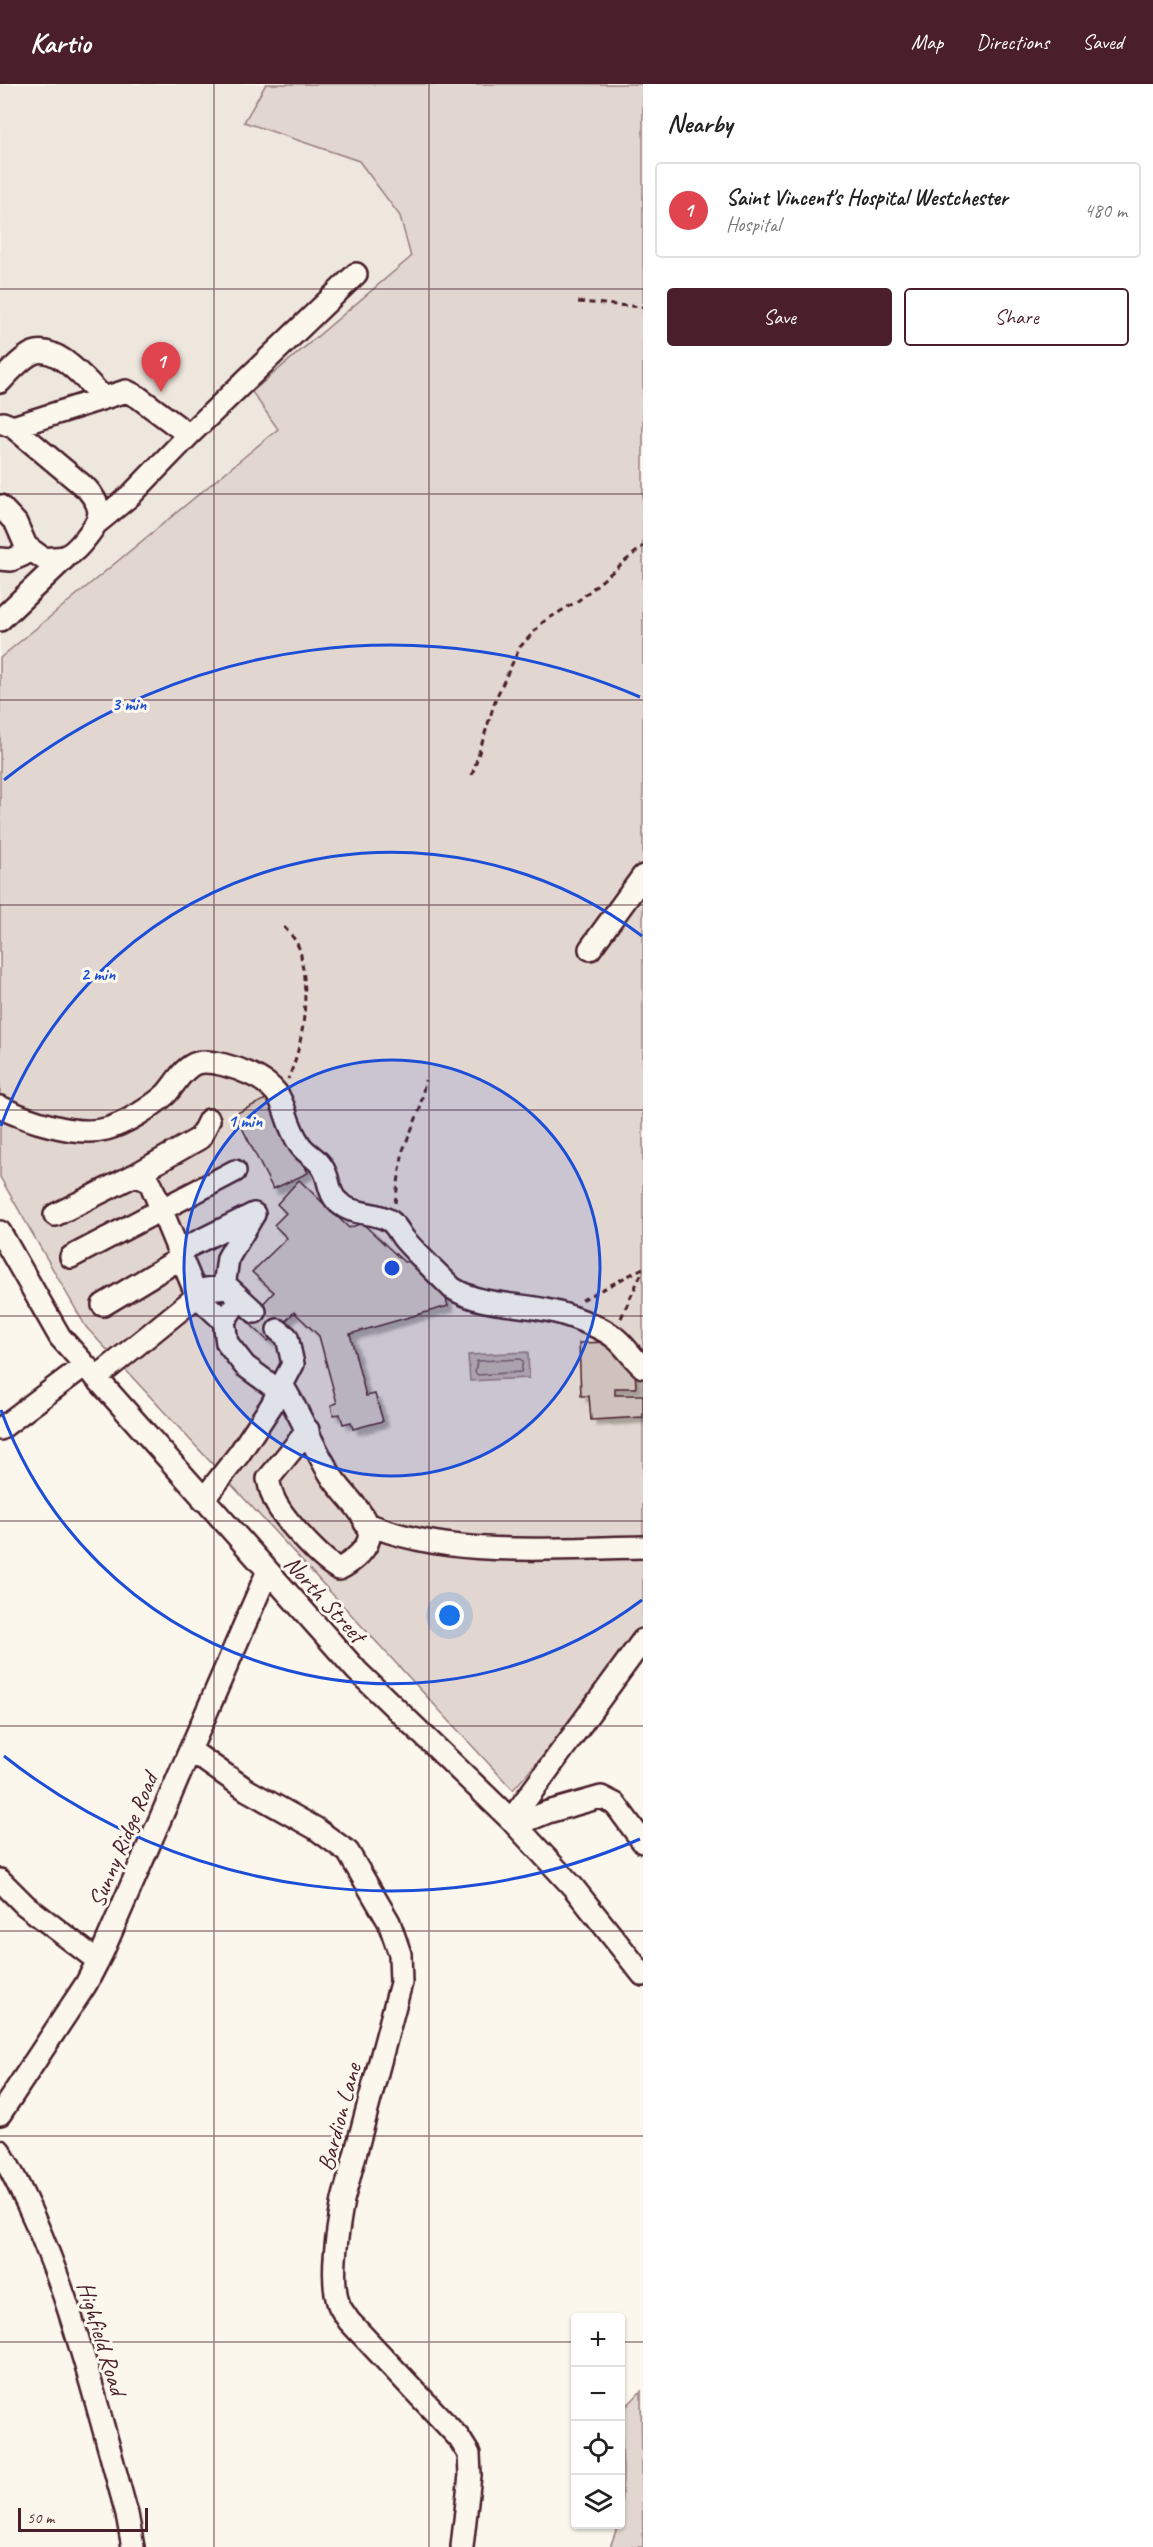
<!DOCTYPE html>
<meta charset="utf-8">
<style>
:root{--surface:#fff;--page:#f6f6f6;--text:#222;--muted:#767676;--line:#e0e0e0;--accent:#4a1f2b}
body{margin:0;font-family:Caveat,sans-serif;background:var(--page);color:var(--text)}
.controls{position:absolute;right:18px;bottom:18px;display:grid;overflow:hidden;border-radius:6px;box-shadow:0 2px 4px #0004}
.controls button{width:54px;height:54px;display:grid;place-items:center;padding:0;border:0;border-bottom:2px solid var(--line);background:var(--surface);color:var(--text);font:30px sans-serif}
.scale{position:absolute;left:18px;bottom:15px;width:130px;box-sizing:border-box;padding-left:6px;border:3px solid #4a1f2b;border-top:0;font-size:16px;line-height:21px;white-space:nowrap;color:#4a1f2b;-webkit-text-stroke:4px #fbf7ec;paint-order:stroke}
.you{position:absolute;left:450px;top:1532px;width:21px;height:21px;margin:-15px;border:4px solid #fff;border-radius:50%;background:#1a73e8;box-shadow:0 0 0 9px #1a73e833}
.badge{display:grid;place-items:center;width:39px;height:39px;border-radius:50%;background:var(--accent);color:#fff;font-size:20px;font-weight:700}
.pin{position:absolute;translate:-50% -50px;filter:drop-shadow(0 2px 3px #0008)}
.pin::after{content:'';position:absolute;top:32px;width:21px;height:18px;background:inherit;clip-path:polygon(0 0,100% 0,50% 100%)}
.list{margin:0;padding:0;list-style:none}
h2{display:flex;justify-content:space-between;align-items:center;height:78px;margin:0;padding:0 24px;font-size:26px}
h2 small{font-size:20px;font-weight:400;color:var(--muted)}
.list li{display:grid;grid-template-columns:39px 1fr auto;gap:18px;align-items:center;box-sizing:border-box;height:96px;margin:0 12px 12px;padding:0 12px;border:2px solid var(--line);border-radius:6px}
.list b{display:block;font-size:22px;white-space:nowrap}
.list p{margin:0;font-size:20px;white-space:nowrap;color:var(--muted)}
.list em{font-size:20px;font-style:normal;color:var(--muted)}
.actions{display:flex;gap:12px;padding:18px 24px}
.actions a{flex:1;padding:14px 0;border:2px solid var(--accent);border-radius:6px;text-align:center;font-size:21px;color:var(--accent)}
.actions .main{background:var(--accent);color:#fff}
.icon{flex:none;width:33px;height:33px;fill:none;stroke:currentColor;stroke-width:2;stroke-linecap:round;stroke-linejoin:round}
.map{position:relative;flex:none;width:643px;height:2463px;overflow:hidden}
header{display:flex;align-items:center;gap:36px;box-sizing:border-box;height:84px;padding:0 30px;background:var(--accent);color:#fff}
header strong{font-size:28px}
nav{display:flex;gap:33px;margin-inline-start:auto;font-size:21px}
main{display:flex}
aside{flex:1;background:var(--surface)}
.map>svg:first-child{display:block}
</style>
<header>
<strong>Kartio</strong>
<nav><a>Map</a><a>Directions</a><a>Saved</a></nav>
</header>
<main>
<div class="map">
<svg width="643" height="2463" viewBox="0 0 643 2463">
<defs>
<filter id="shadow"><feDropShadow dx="5.5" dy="5.5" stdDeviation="1.5" flood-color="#0004"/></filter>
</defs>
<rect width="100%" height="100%" fill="#fbf7ec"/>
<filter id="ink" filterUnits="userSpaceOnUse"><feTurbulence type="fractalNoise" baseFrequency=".0167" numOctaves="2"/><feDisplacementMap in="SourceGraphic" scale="12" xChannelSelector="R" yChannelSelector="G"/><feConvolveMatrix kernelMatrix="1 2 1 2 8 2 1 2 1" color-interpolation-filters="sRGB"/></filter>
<g filter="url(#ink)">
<path fill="#eee7de" d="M0 0H614L643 42 0 574Z"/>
<path fill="#e2d7d0" stroke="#967b7e" stroke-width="1.5" d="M266 0H643V1557L513 1706 86 1243 0 1093V574L278 345 252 308 411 173 400 132 359 77 244 38Z
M641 2307 643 2463H610L618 2441 620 2440 623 2390 621 2328Z"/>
<path fill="#bfadaa" stroke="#907477" stroke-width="1.5" d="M528 1268 529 1294 470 1297 468 1271Z"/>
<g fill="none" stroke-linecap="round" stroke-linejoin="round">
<path stroke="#79585e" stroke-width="1.5" d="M520 1275 523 1277 521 1288 478 1291 475 1288 477 1277Z"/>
</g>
<path fill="#cfc2bc" stroke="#4a1f2b" stroke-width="1.5" filter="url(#shadow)" d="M268 1014 308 1089 273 1105 235 1030Z
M299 1096 349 1144 362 1139 404 1178 415 1177 443 1205 448 1222 350 1250 366 1312 375 1310 383 1337 353 1345 351 1338 343 1340 340 1330 333 1331 331 1321 337 1319 319 1252 294 1228 268 1257 247 1237 274 1208 252 1188 287 1154 274 1141 286 1129 277 1120Z
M613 1258 620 1265V1274H628L635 1283 636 1304H615V1311H643V1333L591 1336 589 1312H581L579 1259Z"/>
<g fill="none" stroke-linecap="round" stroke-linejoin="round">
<path stroke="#d8ccc5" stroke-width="21" stroke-dasharray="21 10" stroke-linecap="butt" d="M255 1228 278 1246"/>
<g stroke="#4a1f2b" stroke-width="26">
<path id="minor" d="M0 298C9 288 20 276 31 270 55 257 87 298 103 313
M3 339 13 343 126 307 138 313 189 351
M13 343 87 405C105 426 101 435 85 455 80 461 72 471 63 473 57 474 50 474 44 475L26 462
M0 422 16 439 26 462 23 471 11 476 0 475
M98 438 131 411 189 351 356 190
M0 536 66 473
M590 865 643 792
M0 1023C26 1036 76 1053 106 1045 125 1040 150 1024 165 1011 175 1001 183 983 197 979 210 975 237 984 250 990 292 1009 278 1028 300 1061 306 1070 317 1074 322 1083 330 1093 327 1106 336 1116 351 1133 373 1126 390 1137 396 1141 400 1150 404 1155 419 1172 436 1188 452 1204 480 1222 515 1219 546 1226 564 1229 600 1242 614 1253 625 1261 632 1274 643 1283
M135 1091 200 1054 209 1036
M55 1131 135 1091 150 1098 197 1212 224 1237
M0 1148 60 1253 85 1281 357 1587 511 1736 573 1803 643 1891
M179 1167 254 1130
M71 1173 235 1087
M224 1203 228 1174 254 1130
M103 1221 181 1174
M232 1225 224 1237 227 1259 245 1282 278 1306
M96 1294 206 1205 228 1203 255 1228
M282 1301C300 1329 312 1361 330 1390 341 1409 364 1425 369 1448 372 1463 351 1479 339 1485 322 1477 287 1438 277 1421 272 1413 270 1404 268 1395L308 1346
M0 1345 85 1281
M203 1416 239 1370 271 1322 293 1280 287 1253 278 1246
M365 1439C451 1475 551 1464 643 1463
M190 1666 247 1706 315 1744 348 1768 389 1838 400 1870 401 1899 343 2116C338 2143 329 2195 339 2221 341 2226 346 2232 349 2237L459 2354 469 2370 470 2391 462 2463
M511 1736 643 1556
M516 1741 548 1728 601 1713 615 1720 643 1758
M0 1796 25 1821 98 1877
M0 2030 86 1900 102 1869 267 1489
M0 2067C64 2177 93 2309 127 2430L133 2463"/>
</g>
<path stroke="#4a1f2b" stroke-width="3" stroke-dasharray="6 4.5" stroke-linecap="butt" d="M578 218 643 223
M472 691 496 614 520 563 543 538 579 516 643 462
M284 843C289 849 295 854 298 862 302 869 301 877 303 885 308 921 303 961 288 995
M395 1119 403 1066 420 1025 425 996
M582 1216 643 1184
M621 1234 643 1186"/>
<use href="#minor" stroke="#fbf7ec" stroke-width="21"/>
</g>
</g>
<path fill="none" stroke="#4a1f2b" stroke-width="1.5" stroke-opacity="0.55" d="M214 0V2463M429 0V2463M0 205H643M0 410H643M0 616H643M0 821H643M0 1026H643M0 1232H643M0 1437H643M0 1642H643M0 1847H643M0 2052H643M0 2258H576M620 2258H643"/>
<circle cx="392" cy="1184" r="208" fill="#1d4ed8" fill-opacity=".12"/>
<g fill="none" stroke="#1d4ed8" stroke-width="3">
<circle cx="392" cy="1184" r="208"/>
<path d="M642 1516A416 416 0 0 1 1 1326M1 1042A416 416 0 0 1 642 852"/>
<path d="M640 1755A623 623 0 0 1 4 1672M4 696A623 623 0 0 1 640 613"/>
</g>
<g text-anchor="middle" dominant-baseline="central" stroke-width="6" stroke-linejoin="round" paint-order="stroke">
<g font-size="24" fill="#4a1f2b" stroke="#fbf7ec">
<text transform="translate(325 1515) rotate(48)">North Street</text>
<text transform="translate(123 1756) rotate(-67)">Sunny Ridge Road</text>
<text transform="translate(339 2033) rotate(-75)">Bardion Lane</text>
<text transform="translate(102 2254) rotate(73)">Highfield Road</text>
</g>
</g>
<circle cx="392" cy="1184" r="9" fill="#1d4ed8" stroke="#fbf7ec" stroke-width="3"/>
<g font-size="18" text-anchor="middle" font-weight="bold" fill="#1d4ed8" stroke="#fbf7ec" stroke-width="6" stroke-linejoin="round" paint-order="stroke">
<text x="129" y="626">3 min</text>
<text x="98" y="896">2 min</text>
<text x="245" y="1043">1 min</text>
</g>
</svg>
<div class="controls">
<button>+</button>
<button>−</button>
<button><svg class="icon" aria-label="locate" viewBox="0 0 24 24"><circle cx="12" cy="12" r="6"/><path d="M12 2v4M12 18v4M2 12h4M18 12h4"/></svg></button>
<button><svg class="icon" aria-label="layers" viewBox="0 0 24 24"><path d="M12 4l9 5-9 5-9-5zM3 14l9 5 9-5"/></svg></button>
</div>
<div class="scale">50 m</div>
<div class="you"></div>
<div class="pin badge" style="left:161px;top:308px;background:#e0444e">1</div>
</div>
<aside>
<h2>Nearby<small></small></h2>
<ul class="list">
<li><span class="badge" style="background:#e0444e">1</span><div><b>Saint Vincent's Hospital Westchester</b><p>Hospital</p></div><em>480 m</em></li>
</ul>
<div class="actions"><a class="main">Save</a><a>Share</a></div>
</aside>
</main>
